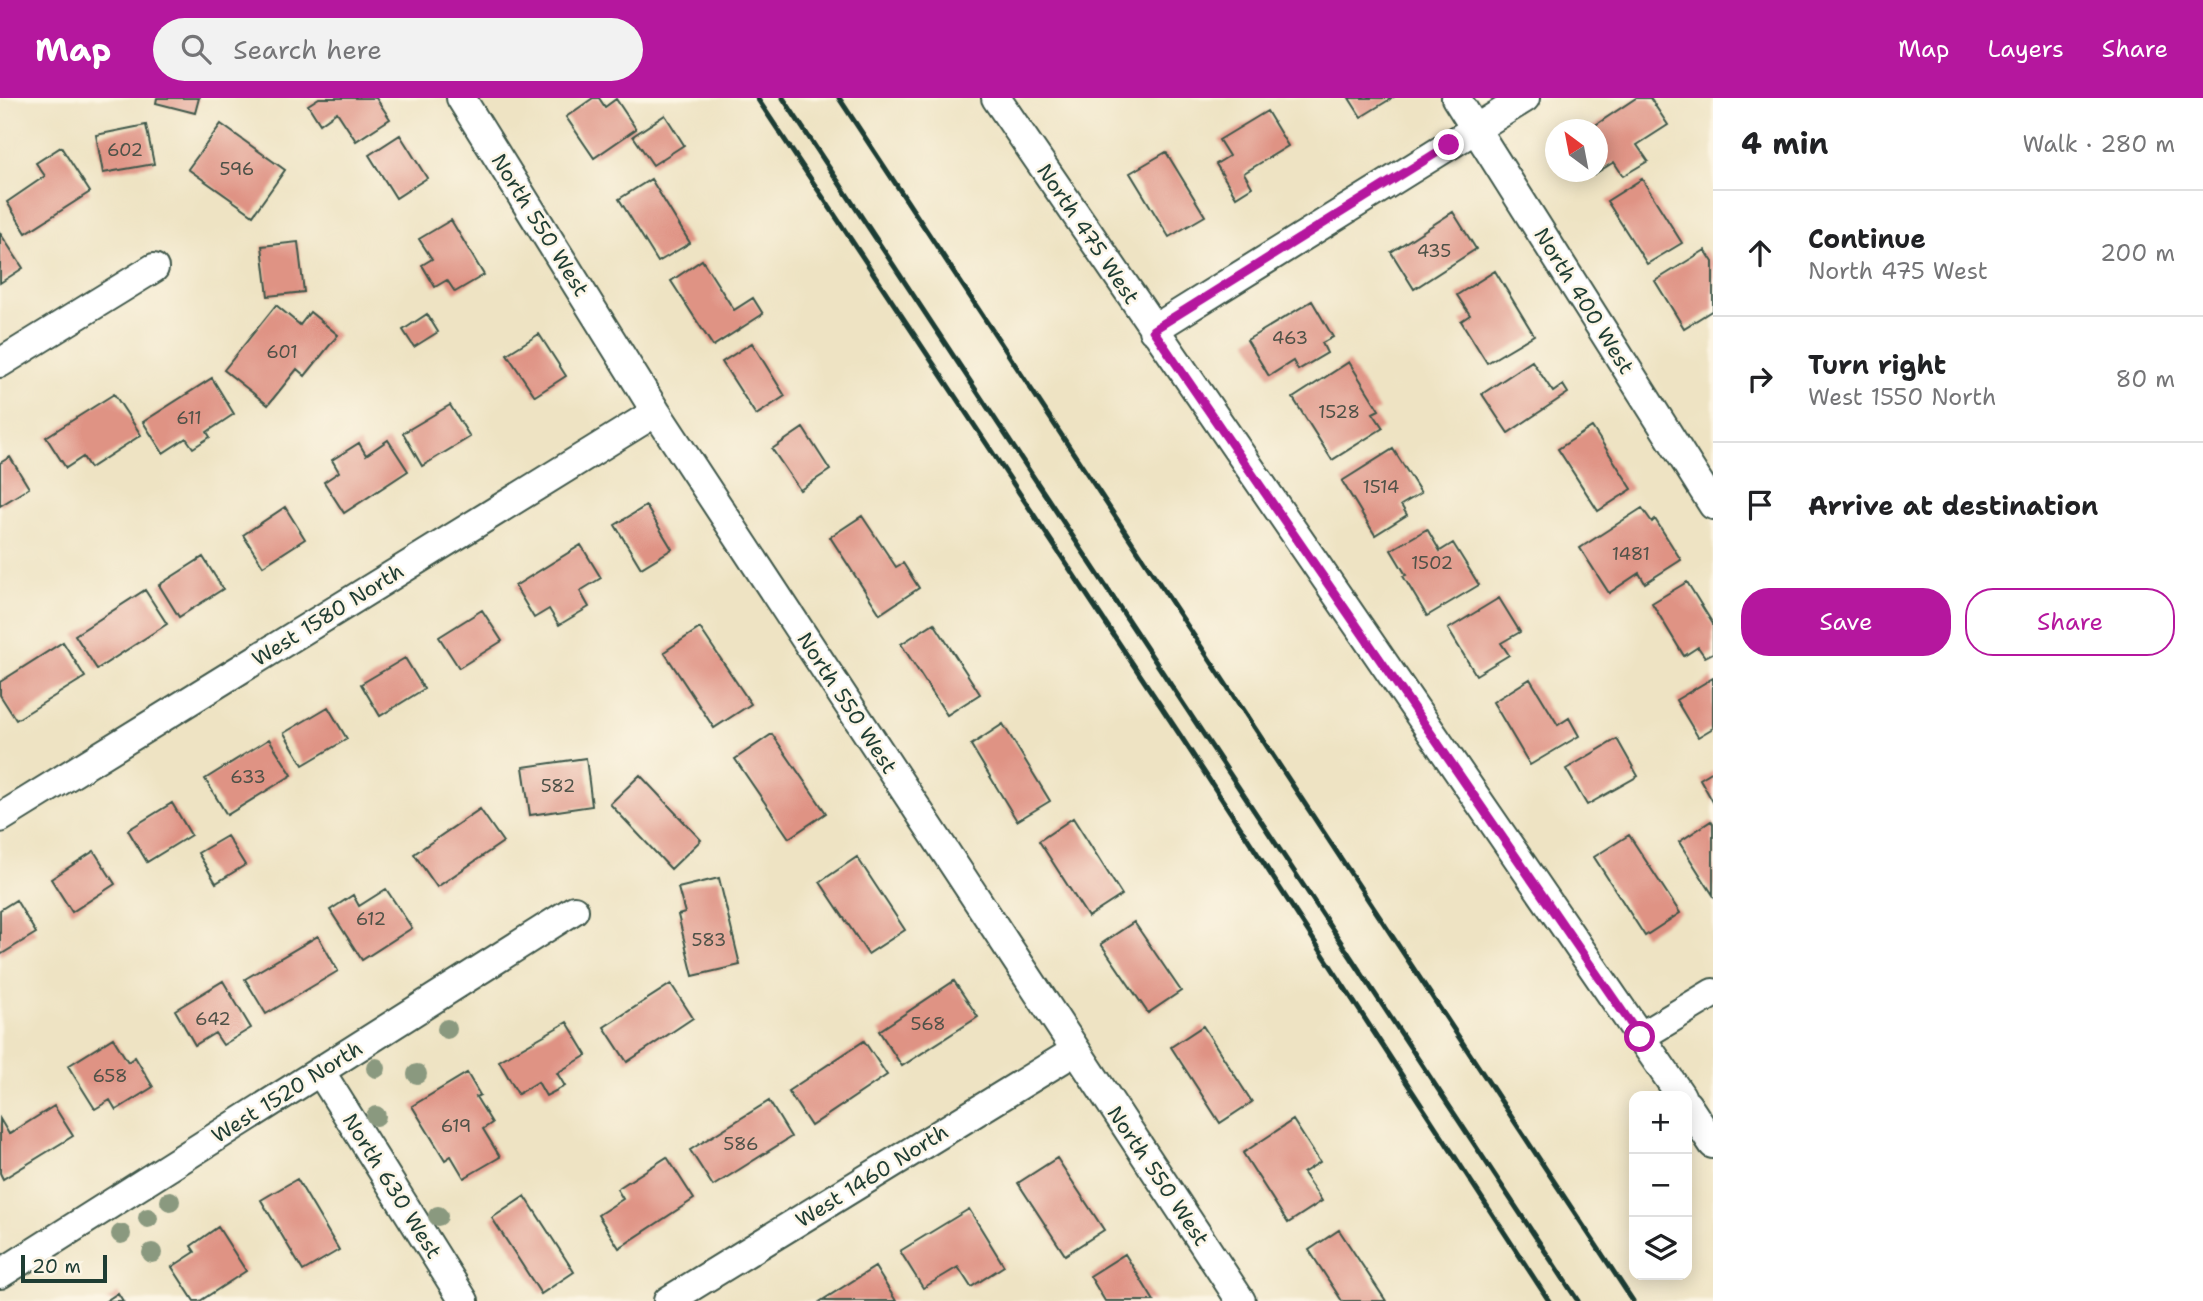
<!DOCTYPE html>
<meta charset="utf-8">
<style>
:root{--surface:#fff;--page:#f2f2f2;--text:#202124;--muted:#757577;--line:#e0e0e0;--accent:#b5179e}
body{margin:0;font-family:"Shantell Sans",sans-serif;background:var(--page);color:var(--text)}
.controls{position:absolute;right:21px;bottom:21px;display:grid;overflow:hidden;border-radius:14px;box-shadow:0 4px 18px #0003}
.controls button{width:63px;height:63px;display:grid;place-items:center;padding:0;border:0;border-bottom:2px solid var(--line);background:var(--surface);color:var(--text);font:35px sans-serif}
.compass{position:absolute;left:1545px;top:21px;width:63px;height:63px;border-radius:50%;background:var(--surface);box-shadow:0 4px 18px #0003;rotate:328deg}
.scale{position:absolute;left:21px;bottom:18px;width:86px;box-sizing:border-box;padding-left:7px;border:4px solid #1f3d34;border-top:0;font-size:19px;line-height:24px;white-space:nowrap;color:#1f3d34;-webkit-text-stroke:5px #fcf5e5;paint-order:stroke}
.stop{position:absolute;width:21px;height:21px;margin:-16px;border:5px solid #b5179e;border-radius:50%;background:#fff}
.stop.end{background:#b5179e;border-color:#fff;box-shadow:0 2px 7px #0008}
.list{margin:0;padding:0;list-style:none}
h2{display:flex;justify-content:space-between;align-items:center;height:91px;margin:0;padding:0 28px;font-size:30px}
h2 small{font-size:23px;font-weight:400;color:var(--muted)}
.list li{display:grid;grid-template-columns:46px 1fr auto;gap:21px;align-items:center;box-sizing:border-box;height:126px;padding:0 28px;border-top:2px solid var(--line)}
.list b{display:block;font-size:26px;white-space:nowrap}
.list p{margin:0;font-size:23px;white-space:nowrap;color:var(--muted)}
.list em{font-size:23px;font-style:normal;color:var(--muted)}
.actions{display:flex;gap:14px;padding:21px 28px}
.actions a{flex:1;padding:16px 0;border:2px solid var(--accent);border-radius:28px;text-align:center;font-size:24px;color:var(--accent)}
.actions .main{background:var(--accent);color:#fff}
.icon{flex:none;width:38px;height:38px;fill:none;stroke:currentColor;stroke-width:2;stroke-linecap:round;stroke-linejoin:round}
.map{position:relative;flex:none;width:1713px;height:1203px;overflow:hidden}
header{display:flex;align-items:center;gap:42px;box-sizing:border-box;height:98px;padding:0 35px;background:var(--accent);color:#fff}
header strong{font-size:33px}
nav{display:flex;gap:38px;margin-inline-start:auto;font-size:24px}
.search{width:490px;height:63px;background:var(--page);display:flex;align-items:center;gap:18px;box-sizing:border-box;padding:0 24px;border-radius:38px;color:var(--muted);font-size:26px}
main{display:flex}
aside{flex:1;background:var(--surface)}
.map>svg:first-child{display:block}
</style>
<header>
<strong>Map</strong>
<div class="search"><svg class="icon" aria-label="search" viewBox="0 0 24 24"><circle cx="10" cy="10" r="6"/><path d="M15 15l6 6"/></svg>Search here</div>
<nav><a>Map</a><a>Layers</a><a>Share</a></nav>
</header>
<main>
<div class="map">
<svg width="1713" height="1203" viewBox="0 0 1713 1203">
<rect width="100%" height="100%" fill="#fcf5e5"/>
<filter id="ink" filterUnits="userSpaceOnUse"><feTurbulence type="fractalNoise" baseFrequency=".0143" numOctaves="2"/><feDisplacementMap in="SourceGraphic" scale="14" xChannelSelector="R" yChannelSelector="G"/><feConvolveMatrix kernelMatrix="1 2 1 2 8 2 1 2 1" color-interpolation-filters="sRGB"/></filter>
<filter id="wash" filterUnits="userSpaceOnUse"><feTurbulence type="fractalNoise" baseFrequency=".00686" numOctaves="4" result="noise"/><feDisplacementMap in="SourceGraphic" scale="28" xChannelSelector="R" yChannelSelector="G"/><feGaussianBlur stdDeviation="1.57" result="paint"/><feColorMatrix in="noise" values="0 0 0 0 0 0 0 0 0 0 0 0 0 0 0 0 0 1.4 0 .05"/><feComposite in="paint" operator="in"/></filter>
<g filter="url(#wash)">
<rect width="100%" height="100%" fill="#eee3c3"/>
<g id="blocks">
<path fill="#df9384" d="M157 0H199L195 15 156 5Z
M319 0H376L390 21 356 43 337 14 320 26 308 7Z
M593 0H599L605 9 616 1 636 31 594 60 566 19Z
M1349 0H1392L1361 19Z
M1636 0H1650L1668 27 1637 47 1648 63 1623 78 1614 64 1593 77 1590 74H1598V32H1588Z
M1267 13 1288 48 1244 75 1252 89 1236 99 1216 66 1229 58 1219 42Z
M665 17 684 47 653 67 633 38Z
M221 26 285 72 253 117 188 71Z
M146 27 154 66 103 75 96 37Z
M400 37 427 80 396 100 369 57Z
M61 49 90 94 26 135 7 104 45 78 36 65Z
M1166 54 1205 118 1169 139 1130 75Z
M651 81 690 145 658 164 619 101Z
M1642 81 1682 145 1647 166 1607 103Z
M1453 114 1476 151 1414 191 1391 154Z
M451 122 484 177 455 194 447 182 435 189 422 167 432 161 419 141Z
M0 135 23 170 0 185Z
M298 144 304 194 268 198 262 148Z
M1705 152 1713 164V212L1684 230 1655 183Z
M702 162 734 212 753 200 763 216 713 248 671 183Z
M1495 173 1534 237 1487 265 1461 223 1470 217 1457 197Z
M1312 203 1333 239 1322 245 1327 255 1298 272 1293 263 1269 278 1247 242Z
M276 207 300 227 310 214 338 237 305 278 297 271 268 307 224 272Z
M427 216 438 234 414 249 403 232Z
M539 236 566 278 535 298 507 256Z
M752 245 785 298 756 317 722 264Z
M1532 263 1553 294 1563 287 1568 295 1508 335 1482 296Z
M1349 264 1379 312 1373 315 1383 330 1332 362 1293 300Z
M212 280 234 316 207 334 210 339 193 350 186 340 163 355 143 324Z
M114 296 141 337 90 370 83 359 66 370 46 339Z
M450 307 470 339 422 368 403 335Z
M1592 329 1632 391 1598 413 1558 351Z
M803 330 830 372 800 392 772 351Z
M388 342 408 373 344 415 324 384 339 374 332 362 359 345 366 357Z
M1393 351 1421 395 1401 407 1407 417 1375 437 1342 383Z
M10 359 29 390 0 408V365Z
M646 408 672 451 641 470 615 427Z
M285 409 305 441 263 468 243 437Z
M1642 410 1652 424 1655 421 1681 462 1645 485 1639 475 1609 495 1580 450Z
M862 418 896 469 903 465 919 490 880 516 830 439Z
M1427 431 1440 453 1453 445 1479 487 1427 518 1403 478 1406 477 1391 452Z
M581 447 601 480 580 493 589 509 559 527 549 511 534 520 515 488Z
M203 459 223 491 179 519 159 487Z
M1687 484 1713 526V555L1705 559 1698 549 1684 558 1652 505Z
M145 492 167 526 97 571 75 537Z
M1499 500 1520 534 1501 545 1509 557 1476 577 1448 531Z
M482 512 502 543 459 570 439 539Z
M934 525 980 596 947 617 901 546Z
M700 530 751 606 714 630 664 554Z
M63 544 85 579 16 622 0 597V584Z
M405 560 424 591 380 618 361 586Z
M1713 580V630L1698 639 1676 602Z
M1530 581 1558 627 1569 620 1579 638 1530 667 1493 604Z
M328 609 347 641 303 667 284 635Z
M1003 626 1050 703 1017 723 971 647Z
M772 636 826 715 789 740 735 661Z
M269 641 292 677 227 717 205 681Z
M1617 641 1638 678 1587 707 1566 671Z
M586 660 592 708 530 717 523 669Z
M1713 673V704L1700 681Z
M640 677 701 742 671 771 610 706Z
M172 705 191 737 147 764 128 732Z
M480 711 503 744 437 789 414 756Z
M1073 720 1122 797 1088 819 1039 743Z
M1711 723 1713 726V797L1679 744Z
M1629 737 1680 815 1645 838 1594 759Z
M227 738 245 767 216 785 198 755Z
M94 753 115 786 72 814 51 781Z
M857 759 905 832 868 856 820 784Z
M719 780 740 867 693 878 678 817 685 815 678 790Z
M386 791 412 830 362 862 330 812 353 797 359 808Z
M16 802 36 835 0 857V812Z
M1134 824 1181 893 1148 915 1101 846Z
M318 838 338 873 266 916 245 881Z
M223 883 251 930 223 947 215 935 195 947 175 912Z
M954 883 978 919 902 968 879 933Z
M671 886 693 920 627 964 604 929Z
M567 924 587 957 557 975 565 988 546 998 538 984 518 996 499 963Z
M1203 928 1252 1004 1220 1025 1171 949Z
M113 940 128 964 135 959 153 989 116 1012 110 1002 95 1011 68 968Z
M864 943 887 977 811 1028 788 993Z
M467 975 480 997 476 999 492 1025 483 1031 500 1059 464 1080 451 1058 445 1062 412 1008Z
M769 1003 791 1039 713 1088 690 1052Z
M54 1008 73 1038 3 1081 0 1075V1021L9 1036Z
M1293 1022 1320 1064 1303 1075 1322 1103 1288 1125 1243 1055Z
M667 1059 694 1101 619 1150 598 1117 623 1101 617 1091Z
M1057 1060 1104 1132 1065 1157 1018 1085Z
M297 1081 339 1152 303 1173 261 1102Z
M525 1098 574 1174 541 1196 492 1120Z
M969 1111 1004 1168 971 1189 958 1169 923 1190 900 1153Z
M218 1129 246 1173 200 1203H194L172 1169 195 1154 191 1148Z
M1339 1132 1386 1203H1342L1309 1152Z
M1125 1156 1154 1203H1105L1090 1178Z
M875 1169 896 1203H821Z
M118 1195 123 1203H106Z"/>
</g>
</g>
<g filter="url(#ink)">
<use href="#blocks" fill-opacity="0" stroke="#3e5649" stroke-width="2"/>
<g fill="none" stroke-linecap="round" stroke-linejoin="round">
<g stroke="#3e5649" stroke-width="32">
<path id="minor" d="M461 0 656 314 1241 1203
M996 0 1681 998
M1456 0 1713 407
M1153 232 1525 0
M0 265 154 170
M0 720 656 314
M1640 939 1713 895
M320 973 464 1203
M1687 1007 1713 1046
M0 1176 574 812
M668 1203 1075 953"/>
</g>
<use href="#minor" stroke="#fff" stroke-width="28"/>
<path stroke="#1f3d34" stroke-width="5" d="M757 0 1180 637 1549 1203
M783 0 1578 1203
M839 0 1633 1203"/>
</g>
<g fill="#8a997f">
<circle cx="447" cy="931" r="10"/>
<circle cx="376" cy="970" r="10"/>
<circle cx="417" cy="976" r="10"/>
<circle cx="376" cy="1018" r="10"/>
<circle cx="170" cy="1103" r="10"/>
<circle cx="438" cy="1118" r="10"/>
<circle cx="148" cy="1120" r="10"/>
<circle cx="121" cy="1136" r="10"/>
<circle cx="152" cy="1155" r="10"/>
</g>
</g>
<g fill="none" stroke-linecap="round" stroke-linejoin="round" filter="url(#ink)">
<path stroke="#b5179e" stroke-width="9" d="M1449 47 1153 232 1640 939"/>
</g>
<g text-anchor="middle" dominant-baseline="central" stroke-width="5" stroke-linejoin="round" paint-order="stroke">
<g font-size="18" fill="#4f5248">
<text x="125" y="52">602</text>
<text x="237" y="71">596</text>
<text x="1434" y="153">435</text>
<text x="1290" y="240">463</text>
<text x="282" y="254">601</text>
<text x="1339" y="314">1528</text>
<text x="189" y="320">611</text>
<text x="1381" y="389">1514</text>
<text x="1631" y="456">1481</text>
<text x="1432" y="465">1502</text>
<text x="248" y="679">633</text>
<text x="558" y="688">582</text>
<text x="371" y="821">612</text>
<text x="709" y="842">583</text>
<text x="213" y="921">642</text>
<text x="928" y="926">568</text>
<text x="110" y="978">658</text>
<text x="456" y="1028">619</text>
<text x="741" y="1046">586</text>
</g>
<g font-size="21" fill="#1f3d34" stroke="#fcf5e5">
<text transform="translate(540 127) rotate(58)">North 550 West</text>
<text transform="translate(1088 136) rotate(56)">North 475 West</text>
<text transform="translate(1584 203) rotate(58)">North 400 West</text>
<text transform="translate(328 517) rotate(-32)">West 1580 North</text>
<text transform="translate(847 605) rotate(57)">North 550 West</text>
<text transform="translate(287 994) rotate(-32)">West 1520 North</text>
<text transform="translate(872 1078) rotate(-32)">West 1460 North</text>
<text transform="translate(1158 1078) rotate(56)">North 550 West</text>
<text transform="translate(392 1088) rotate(58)">North 630 West</text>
</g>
</g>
</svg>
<div class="controls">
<button>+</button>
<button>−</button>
<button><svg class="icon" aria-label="layers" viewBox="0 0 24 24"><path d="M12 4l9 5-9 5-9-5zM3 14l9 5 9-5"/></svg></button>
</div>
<svg class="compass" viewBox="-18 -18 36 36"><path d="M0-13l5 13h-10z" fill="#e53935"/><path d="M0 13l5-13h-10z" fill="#757577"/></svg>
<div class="scale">20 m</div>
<div class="stop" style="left:1640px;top:939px"></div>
<div class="stop end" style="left:1449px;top:47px"></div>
</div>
<aside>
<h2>4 min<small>Walk · 280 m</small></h2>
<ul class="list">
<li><svg class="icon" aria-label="ahead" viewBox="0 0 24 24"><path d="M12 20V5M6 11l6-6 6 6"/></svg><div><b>Continue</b><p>North 475 West</p></div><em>200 m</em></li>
<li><svg class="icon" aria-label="right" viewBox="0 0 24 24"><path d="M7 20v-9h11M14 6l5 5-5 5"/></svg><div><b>Turn right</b><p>West 1550 North</p></div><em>80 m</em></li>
<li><svg class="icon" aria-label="arrive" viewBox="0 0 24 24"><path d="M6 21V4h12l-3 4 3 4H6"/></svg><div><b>Arrive at destination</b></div></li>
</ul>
<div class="actions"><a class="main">Save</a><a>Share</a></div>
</aside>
</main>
